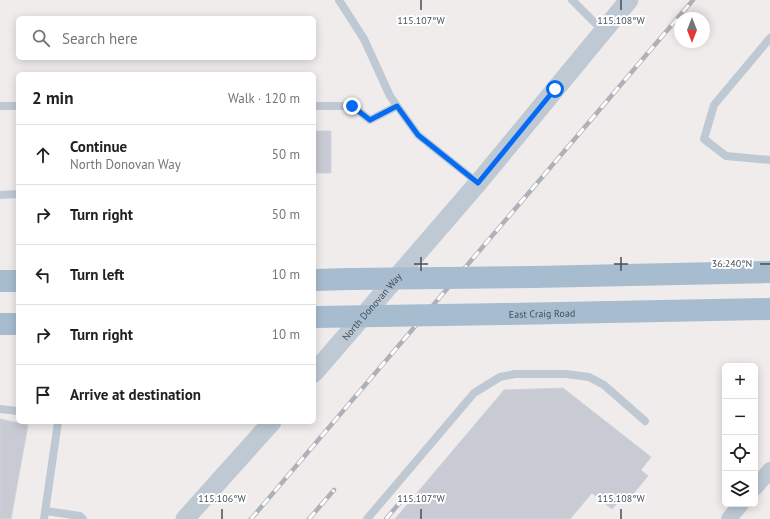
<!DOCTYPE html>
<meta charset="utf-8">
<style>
:root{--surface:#fff;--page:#f6f6f6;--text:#202124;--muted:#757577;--line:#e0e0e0}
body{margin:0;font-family:"PT Sans",sans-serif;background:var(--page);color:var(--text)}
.controls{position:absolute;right:12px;bottom:12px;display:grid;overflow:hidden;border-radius:6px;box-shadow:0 2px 10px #0003}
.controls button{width:36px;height:36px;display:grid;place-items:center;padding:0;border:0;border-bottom:1px solid var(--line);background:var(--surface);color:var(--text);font:20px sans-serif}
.compass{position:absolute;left:674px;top:12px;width:36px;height:36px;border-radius:50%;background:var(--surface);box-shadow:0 2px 10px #0003;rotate:180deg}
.stop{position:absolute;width:12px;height:12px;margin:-9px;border:3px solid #046bf2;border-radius:50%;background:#fff}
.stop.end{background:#046bf2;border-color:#fff;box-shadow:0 1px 4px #0008}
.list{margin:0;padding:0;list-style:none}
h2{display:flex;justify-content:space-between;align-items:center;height:52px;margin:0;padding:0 16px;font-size:17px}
h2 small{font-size:13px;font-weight:400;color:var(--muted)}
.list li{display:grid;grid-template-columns:26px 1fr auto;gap:12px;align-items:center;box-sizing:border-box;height:60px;padding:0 16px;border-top:1px solid var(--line)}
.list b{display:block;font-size:15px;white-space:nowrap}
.list p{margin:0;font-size:13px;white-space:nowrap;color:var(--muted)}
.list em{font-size:13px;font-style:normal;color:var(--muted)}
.icon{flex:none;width:22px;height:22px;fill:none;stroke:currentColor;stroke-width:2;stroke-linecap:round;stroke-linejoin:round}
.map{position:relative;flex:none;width:770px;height:519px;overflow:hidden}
.search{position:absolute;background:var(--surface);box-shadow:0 2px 10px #0003;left:16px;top:16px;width:300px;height:44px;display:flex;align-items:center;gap:10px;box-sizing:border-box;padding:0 14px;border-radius:6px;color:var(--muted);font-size:15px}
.panel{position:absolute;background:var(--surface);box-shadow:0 2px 10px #0003;left:16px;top:72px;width:300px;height:352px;border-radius:6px}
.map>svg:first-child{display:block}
</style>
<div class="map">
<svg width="770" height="519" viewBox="0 0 770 519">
<rect width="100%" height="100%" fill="#f0ecec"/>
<path fill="#c8cbd3" stroke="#d0d2d9" d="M314 131H331V173H314Z
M563 388 651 457 641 470 648 476 628 500H620L612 509 592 493 570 519H395L504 390Z
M0 419 28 425 11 519H0Z"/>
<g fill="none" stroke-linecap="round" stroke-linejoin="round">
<path stroke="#bec9d4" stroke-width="8" d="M339 0 364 39 390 96 418 135 478 183
M572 0 603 31
M770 38 714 105 704 139 726 156 770 160
M0 106H18
M314 106H352L370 120 397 106
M0 195 18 194
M0 409 18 411
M46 511 80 516 83 519
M44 519 58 422
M367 519 474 393 500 377 515 374H566L589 377 604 385 645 421"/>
<path stroke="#bec9d4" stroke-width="16" d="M755 488 770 470
M729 519 741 504"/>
<g stroke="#bec9d4" stroke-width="19">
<path id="s1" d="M314 373 478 183 629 0"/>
<path d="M185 519 272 422"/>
</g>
<g stroke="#a8bccf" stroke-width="22">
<path d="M534 277 770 272"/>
<path d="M314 280 351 279"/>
<path d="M0 281H18"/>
<path id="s2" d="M504 314 770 309"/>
<path d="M0 324H18"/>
</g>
<g stroke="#aeb2b8" stroke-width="4.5">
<path id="rail" d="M251 519 693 0
M309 519 334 490
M386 519 402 500"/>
</g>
<use href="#rail" stroke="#fff" stroke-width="3" stroke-dasharray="9" stroke-linecap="butt"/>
<path stroke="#a8bccf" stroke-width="22" d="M351 279 534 277
M317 317 504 314"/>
</g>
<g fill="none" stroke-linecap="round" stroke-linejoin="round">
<path stroke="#046bf2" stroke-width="5" d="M352 106 370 120 397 106 418 135 478 183 555 89"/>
</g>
<path fill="none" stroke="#43505c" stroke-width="1.5" d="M421 0V10M621 0V10M421 257V271M621 257V271M414 264H428M614 264H628M760 264H770M222 509V519M421 509V519M621 509V519"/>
<g text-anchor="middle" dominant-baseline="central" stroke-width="4" stroke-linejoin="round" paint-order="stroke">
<g font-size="10" fill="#43505c" stroke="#fff">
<text stroke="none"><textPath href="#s1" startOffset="88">North Donovan Way</textPath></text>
<text stroke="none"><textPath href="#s2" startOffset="38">East Craig Road</textPath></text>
</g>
</g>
<g font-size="10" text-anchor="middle" fill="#43505c" stroke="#fff" stroke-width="4" stroke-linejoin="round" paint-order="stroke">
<text x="421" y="24">115.107°W</text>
<text x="621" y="24">115.108°W</text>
<text x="732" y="267">36.240°N</text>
<text x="222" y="502">115.106°W</text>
<text x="421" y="502">115.107°W</text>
<text x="621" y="502">115.108°W</text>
</g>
</svg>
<div class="controls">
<button>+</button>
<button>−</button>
<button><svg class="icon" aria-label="locate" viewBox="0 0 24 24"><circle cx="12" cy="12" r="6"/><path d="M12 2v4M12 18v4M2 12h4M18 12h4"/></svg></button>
<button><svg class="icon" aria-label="layers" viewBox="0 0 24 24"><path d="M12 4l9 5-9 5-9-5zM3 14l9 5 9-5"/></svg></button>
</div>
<svg class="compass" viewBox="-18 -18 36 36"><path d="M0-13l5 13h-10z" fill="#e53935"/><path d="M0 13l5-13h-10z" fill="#757577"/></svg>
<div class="stop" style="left:555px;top:89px"></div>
<div class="stop end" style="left:352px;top:106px"></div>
<div class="search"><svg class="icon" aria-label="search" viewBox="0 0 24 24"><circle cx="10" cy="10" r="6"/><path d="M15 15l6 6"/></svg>Search here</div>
<section class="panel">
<h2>2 min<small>Walk · 120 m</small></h2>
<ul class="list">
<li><svg class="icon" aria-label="ahead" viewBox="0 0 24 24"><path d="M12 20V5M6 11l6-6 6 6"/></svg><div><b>Continue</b><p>North Donovan Way</p></div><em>50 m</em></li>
<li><svg class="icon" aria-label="right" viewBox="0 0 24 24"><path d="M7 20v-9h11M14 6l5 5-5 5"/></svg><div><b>Turn right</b></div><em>50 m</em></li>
<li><svg class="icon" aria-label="left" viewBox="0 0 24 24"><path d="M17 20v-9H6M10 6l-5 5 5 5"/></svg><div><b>Turn left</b></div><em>10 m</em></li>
<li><svg class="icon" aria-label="right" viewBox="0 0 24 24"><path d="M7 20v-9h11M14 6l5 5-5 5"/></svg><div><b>Turn right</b></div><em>10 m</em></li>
<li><svg class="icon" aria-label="arrive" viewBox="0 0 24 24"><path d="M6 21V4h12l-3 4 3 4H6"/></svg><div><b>Arrive at destination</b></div></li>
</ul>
</section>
</div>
